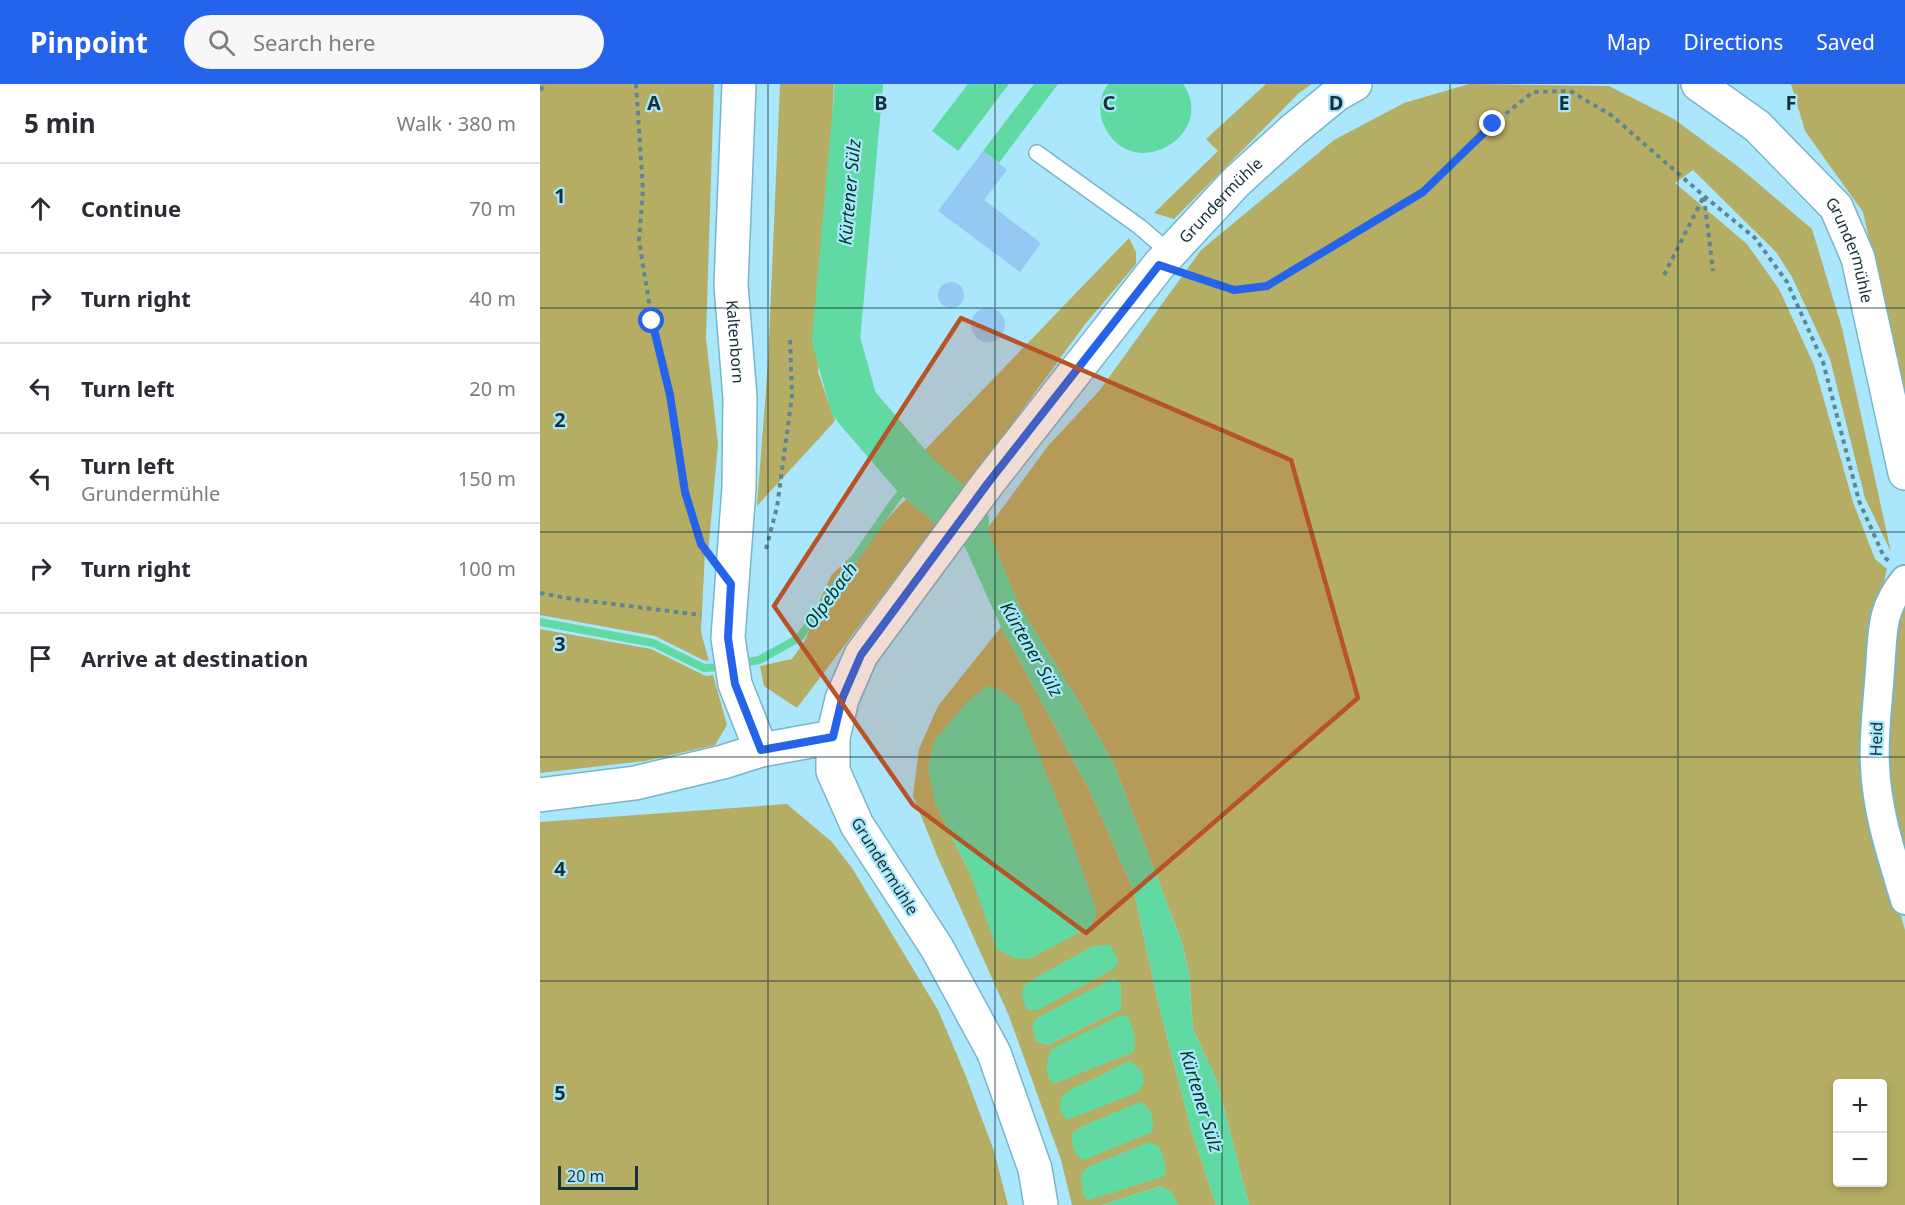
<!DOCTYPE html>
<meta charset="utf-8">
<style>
:root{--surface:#fff;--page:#f7f7f7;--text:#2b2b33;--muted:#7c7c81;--line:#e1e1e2;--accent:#2563eb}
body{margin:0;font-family:"Noto Sans",sans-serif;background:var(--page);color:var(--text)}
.controls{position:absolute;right:18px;bottom:18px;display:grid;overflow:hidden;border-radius:6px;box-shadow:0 3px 9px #0003}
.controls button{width:54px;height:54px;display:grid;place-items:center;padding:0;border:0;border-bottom:2px solid var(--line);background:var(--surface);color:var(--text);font:30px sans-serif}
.scale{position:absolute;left:18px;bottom:15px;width:80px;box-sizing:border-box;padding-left:6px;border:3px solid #183139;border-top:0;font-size:16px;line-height:21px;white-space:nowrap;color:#183139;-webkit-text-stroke:4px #aae7fd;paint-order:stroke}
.stop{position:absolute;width:18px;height:18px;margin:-14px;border:4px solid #2563eb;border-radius:50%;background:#fff}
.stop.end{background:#2563eb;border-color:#fff;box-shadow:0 2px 6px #0008}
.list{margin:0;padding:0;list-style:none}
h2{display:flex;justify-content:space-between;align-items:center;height:78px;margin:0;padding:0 24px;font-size:26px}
h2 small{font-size:20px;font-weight:400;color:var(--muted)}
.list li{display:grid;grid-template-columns:39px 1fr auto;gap:18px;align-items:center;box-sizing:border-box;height:90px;padding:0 24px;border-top:2px solid var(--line)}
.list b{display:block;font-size:22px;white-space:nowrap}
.list p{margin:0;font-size:20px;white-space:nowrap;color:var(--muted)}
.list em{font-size:20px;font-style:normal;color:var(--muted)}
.icon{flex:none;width:33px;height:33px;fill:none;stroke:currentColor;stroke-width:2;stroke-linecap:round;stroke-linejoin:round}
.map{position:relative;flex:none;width:1365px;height:1121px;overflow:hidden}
header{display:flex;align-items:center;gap:36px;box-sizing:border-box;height:84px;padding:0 30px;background:var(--accent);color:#fff}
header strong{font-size:28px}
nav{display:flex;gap:33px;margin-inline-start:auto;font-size:21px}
.search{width:420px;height:54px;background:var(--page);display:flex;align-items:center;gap:15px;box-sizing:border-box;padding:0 21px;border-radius:33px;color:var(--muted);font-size:22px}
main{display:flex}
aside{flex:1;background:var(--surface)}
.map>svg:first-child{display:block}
</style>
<header>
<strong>Pinpoint</strong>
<div class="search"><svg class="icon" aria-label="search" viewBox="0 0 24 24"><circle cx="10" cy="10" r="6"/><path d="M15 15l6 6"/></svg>Search here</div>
<nav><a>Map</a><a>Directions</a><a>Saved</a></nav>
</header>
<main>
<aside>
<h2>5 min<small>Walk · 380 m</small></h2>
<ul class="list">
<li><svg class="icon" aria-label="ahead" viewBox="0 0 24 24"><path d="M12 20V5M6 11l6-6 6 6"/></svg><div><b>Continue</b></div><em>70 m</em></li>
<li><svg class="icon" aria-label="right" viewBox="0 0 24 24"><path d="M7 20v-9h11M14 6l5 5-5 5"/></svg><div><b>Turn right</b></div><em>40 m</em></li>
<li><svg class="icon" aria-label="left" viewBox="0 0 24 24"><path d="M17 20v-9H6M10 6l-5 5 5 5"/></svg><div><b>Turn left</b></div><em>20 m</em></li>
<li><svg class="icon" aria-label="left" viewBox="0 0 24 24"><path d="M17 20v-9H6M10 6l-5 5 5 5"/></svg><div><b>Turn left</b><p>Grundermühle</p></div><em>150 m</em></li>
<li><svg class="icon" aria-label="right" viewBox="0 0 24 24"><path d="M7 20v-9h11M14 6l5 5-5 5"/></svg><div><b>Turn right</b></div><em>100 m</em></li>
<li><svg class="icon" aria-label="arrive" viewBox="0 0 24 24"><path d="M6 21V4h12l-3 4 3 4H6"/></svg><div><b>Arrive at destination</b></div></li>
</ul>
</aside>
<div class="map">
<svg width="1365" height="1121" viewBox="0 0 1365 1121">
<rect width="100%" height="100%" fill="#aae7fd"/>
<path fill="#b6ad65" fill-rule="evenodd" d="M0 0H174L166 254 178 360 168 469 165 467 161 548 169 577 163 576 115 552 0 531Z
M240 0H294L278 288 295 337 217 422 228 279Z
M726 0H772L759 9 634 135 614 129 678 67 666 55Z
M929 0 1069 2 1134 35 1200 84 1272 145 1302 244 1351 468 1325 414 1290 275 1252 193 1236 168 1153 86 1135 99 1207 160 1239 205 1274 281 1313 418 1335 475 1347 485 1335 536 1339 756 1365 846V1121H709L677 997 653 945 649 889 642 859 574 680 539 618 479 521 447 445 508 362 559 307 661 166 794 56 864 19ZM1298 1000H1342V1098H1298Z
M1251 0H1365V314L1323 128 1265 47Z
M589 154 596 168V180L546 239 421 409 379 372Z
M375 409 401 434 257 624 224 602 220 582 252 575 266 555 279 518 292 490 324 461 361 420Z
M1365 515V783L1343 682 1352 539Z
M461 543 550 707 594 808 619 922 651 1045 676 1121H638L631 1108 621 1102 562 1121H532L521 1076 469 932 398 774 373 712 379 665 398 622ZM395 719 521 726 547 801 429 787ZM581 925 508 961 496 957Z
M0 545 111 565 166 592 173 591 187 641 175 661 105 677 0 689Z
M247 720 292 758 312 784 398 926 425 990 454 1067 468 1121H0V738Z"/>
<path fill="#60d9a3" d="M428 0H469L418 67 392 47Z
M494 0H518L459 79 443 67Z
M568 0H643C679 52 589 103 563 39 558 27 560 11 568 0Z
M388 379 421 409 443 434 479 521 539 618 574 680 642 859 649 889 653 945 677 997 709 1121H676L651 1045 619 922 594 808 550 707 461 543 424 461 407 439 375 409 364 404Z
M447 602 462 607 479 621 521 726 557 828 552 842 489 875 474 874 457 865 429 787 395 719 388 684 394 657 427 618Z
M570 861 578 876 575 884 498 926H488C481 917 480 909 486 899L553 862Z
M574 894 581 899V925L508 961 496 957 492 942 496 934Z
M581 931 588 932 595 953 594 968 513 1000C504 990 505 975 513 964Z
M589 977 601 985 604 998 598 1008 527 1036 520 1026 521 1014 528 1007Z
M600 1018C612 1025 615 1034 612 1048L544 1076 536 1071 532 1059V1050L540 1043Z
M609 1058 620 1063 625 1081V1092L549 1116 543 1112 541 1089 550 1082Z
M621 1102 632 1108 638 1121H562Z"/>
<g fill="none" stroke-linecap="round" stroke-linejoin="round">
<path stroke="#60d9a3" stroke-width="8" d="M0 538 113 559 164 584 181 583
M208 578 219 576 259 554 356 415 376 392"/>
<path stroke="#60d9a3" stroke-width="48" d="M319 0 296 256 314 320 376 392 417 427 425 437"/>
</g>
<path fill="#93c9f2" d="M443 67 467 86 444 116 501 159 480 188 398 127Z
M398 211a13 13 0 1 1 26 0a13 13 0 1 1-26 0Z
M431 241a17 17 0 1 1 34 0a17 17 0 1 1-34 0Z"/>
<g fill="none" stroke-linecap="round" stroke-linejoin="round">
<g stroke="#79b5ca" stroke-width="18">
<path id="lane" d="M497 69 600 143 630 169"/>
</g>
<g stroke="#79b5ca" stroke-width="32">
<path id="street" d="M1365 496C1340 526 1343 549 1340 586 1338 618 1333 651 1335 682 1337 729 1352 772 1365 816"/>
</g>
<g stroke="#79b5ca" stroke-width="36">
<g id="secondary">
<path id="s1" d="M199 0 191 201 200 314 199 404 188 554 195 600 221 666"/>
<path id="s2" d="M1158 0 1217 42 1296 123 1318 174 1365 389"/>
<path d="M0 711 95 699 183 678 221 666 293 653"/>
<path id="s3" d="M501 1121 495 1085 454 969 397 864 317 741 293 687V653L302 615 321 571 448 399 619 181 696 98 752 47 797 10 815 0"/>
</g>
</g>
<path stroke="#5c8694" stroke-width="4" stroke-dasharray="4.5 4.5" stroke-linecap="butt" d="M96 0 103 106 99 156 112 237 130 311 145 408 161 460 165 465
M0 6 7 0
M1164 113 1173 187
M648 190 694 206 727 202 883 108 953 40 993 8 1030 7 1071 31 1164 112 1215 154 1247 198 1283 278 1319 417 1344 473 1349 477
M1124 191 1164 112
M226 465 237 423 252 312 250 252
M0 509 32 515 161 531"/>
<use href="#lane" stroke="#fff" stroke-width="15"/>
<use href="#street" stroke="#fff" stroke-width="28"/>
<use href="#secondary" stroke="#fff" stroke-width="33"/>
</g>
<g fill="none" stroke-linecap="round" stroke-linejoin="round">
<path stroke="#2563eb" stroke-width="8" d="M112 237 130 311 145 408 161 460 191 500 188 554 195 600 221 666 293 653 302 615 321 571 448 399 619 181 694 206 727 202 883 108 953 40"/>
</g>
<path fill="#b85227" fill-opacity="0.2" stroke="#b85227" stroke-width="4.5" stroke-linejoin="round" d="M421 234 751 376 818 614 546 849 373 721 234 522Z"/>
<path fill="none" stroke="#183139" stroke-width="1.5" stroke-opacity="0.55" d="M228 0V1121M455 0V1121M682 0V1121M910 0V1121M1138 0V1121M0 224H1365M0 448H1365M0 673H1365M0 897H1365"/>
<g text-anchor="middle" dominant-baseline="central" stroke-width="4.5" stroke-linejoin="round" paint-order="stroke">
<g font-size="16" fill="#183139" stroke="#aae7fd">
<text stroke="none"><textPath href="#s3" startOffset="1186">Grundermühle</textPath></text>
<text stroke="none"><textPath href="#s2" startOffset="231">Grundermühle</textPath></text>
<text stroke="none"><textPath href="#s1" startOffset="258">Kaltenborn</textPath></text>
<text transform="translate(1336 655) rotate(-88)">Heid</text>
<text transform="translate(345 782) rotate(58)">Grundermühle</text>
</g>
<g font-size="18" font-style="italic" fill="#003722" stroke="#aae7fd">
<text transform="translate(309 108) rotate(-85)">Kürtener Sülz</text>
<text transform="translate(290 511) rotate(-54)">Olpebach</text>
<text transform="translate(492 565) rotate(60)">Kürtener Sülz</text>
<text transform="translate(662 1017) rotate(73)">Kürtener Sülz</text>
</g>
</g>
<g font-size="20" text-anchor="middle" font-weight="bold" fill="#183139" stroke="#aae7fd" stroke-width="4.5" stroke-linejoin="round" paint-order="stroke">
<text x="114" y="26">A</text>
<text x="341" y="26">B</text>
<text x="569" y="26">C</text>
<text x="796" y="26">D</text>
<text x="1024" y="26">E</text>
<text x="1251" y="26">F</text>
<text x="20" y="119">1</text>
<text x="20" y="343">2</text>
<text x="20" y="567">3</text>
<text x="20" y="792">4</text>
<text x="20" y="1016">5</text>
</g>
</svg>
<div class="controls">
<button>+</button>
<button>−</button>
</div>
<div class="scale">20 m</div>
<div class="stop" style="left:112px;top:237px"></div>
<div class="stop end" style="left:953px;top:40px"></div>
</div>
</main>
